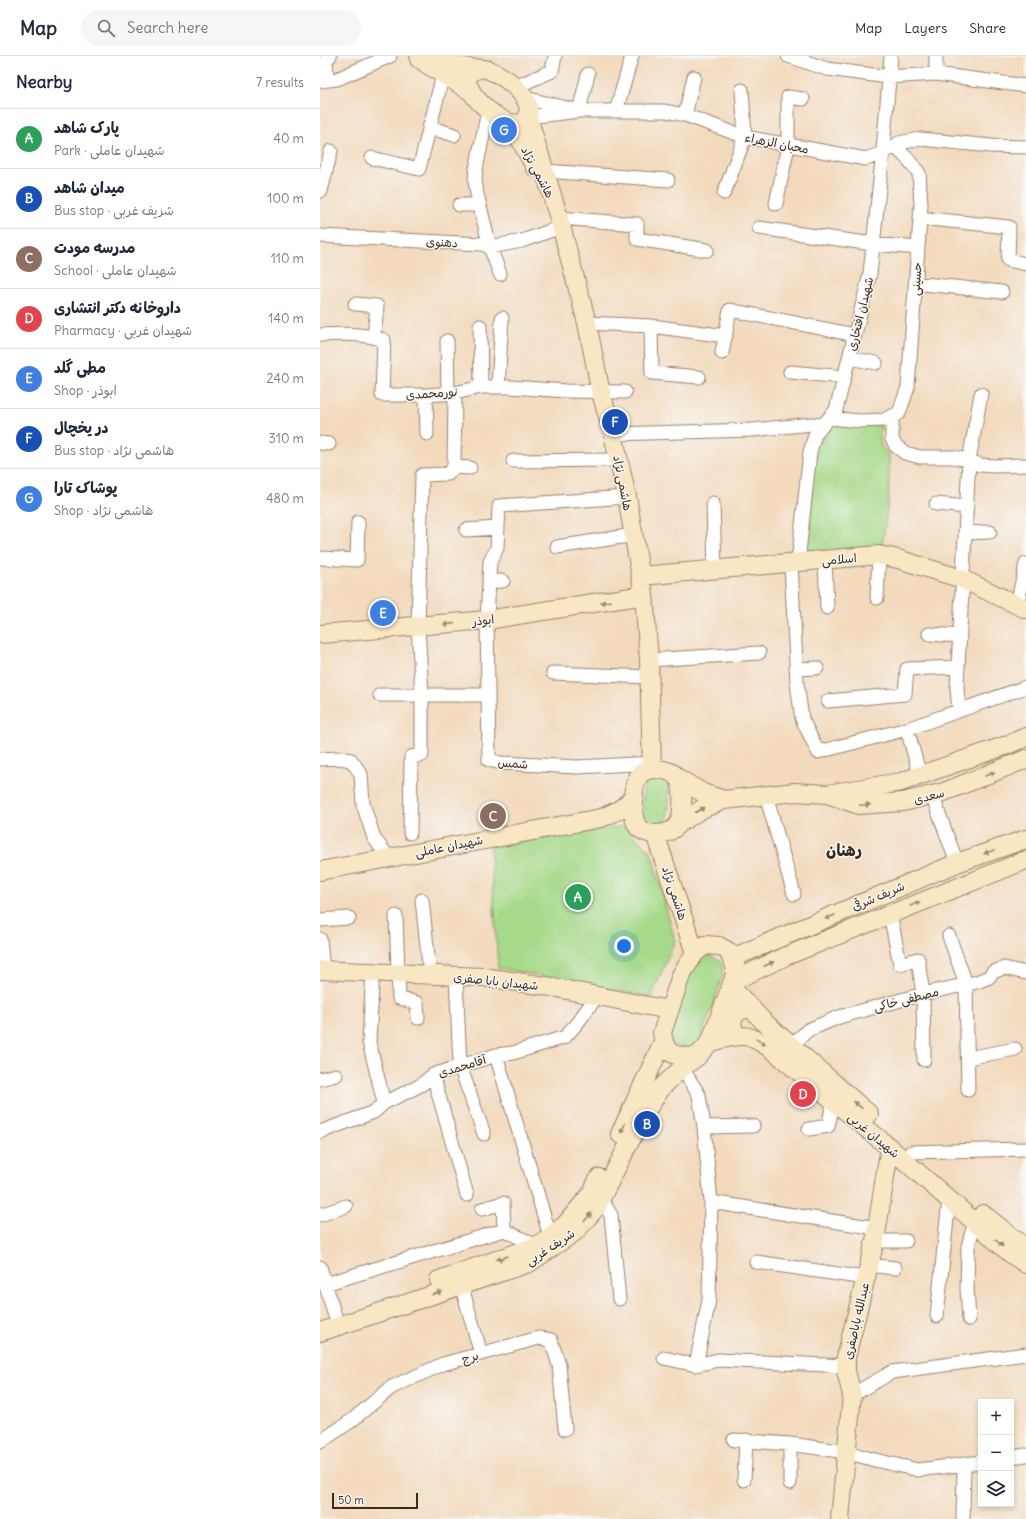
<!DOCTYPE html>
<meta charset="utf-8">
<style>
:root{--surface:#fff;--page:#f6f6f7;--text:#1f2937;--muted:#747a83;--line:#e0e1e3;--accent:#db2777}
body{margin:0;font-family:Delius,"Playpen Sans Arabic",sans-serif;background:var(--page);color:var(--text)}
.controls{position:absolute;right:12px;bottom:12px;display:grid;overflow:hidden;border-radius:0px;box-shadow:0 2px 6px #0003}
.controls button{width:36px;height:36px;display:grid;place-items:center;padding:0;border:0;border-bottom:1px solid var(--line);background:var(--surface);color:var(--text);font:20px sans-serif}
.scale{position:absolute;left:12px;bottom:10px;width:86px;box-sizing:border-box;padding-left:4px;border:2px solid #3b2a1e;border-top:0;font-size:11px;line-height:14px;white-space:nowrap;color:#3b2a1e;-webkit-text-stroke:3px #f6f6f2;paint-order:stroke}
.you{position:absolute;left:304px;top:890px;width:14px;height:14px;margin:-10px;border:3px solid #fff;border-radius:50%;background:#1a73e8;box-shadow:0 0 0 6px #1a73e833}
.badge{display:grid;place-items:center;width:26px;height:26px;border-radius:50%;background:var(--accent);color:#fff;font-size:13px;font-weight:700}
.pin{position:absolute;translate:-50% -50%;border:2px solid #fff;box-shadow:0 1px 4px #0006}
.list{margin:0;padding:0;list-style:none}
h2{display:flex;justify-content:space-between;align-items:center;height:52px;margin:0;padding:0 16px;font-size:17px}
h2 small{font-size:13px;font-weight:400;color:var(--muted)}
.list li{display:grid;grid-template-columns:26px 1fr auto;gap:12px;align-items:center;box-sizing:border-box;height:60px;padding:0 16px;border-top:1px solid var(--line)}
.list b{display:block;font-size:15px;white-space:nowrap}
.list p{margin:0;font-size:13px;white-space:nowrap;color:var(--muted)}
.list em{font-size:13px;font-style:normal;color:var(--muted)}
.icon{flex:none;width:22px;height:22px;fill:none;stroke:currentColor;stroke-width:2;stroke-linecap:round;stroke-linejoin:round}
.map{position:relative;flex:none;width:706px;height:1463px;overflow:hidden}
header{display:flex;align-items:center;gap:24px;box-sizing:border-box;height:56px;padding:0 20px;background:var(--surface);border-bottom:1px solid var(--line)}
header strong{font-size:19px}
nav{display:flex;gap:22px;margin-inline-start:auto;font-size:14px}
.search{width:280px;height:36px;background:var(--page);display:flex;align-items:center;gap:10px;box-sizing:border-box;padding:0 14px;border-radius:22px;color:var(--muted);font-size:15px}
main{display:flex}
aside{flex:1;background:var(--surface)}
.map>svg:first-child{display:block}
</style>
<header>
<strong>Map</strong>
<div class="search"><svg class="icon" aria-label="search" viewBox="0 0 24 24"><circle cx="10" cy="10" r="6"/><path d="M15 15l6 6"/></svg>Search here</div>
<nav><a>Map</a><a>Layers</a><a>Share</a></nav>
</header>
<main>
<aside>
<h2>Nearby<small>7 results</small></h2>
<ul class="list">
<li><span class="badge" style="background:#2e9e5b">A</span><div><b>پارک شاهد</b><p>Park · شهیدان عاملی</p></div><em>40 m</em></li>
<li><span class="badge" style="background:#1a4fb4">B</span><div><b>میدان شاهد</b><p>Bus stop · شریف غربی</p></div><em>100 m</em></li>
<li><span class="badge" style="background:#8d6e63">C</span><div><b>مدرسه مودت</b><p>School · شهیدان عاملی</p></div><em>110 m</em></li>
<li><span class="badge" style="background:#e0444e">D</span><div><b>داروخانه دکتر انتشاری</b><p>Pharmacy · شهیدان غربی</p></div><em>140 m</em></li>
<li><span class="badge" style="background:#3f7fe0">E</span><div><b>مطی گلد</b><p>Shop · ابوذر</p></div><em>240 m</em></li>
<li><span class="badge" style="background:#1a4fb4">F</span><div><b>در یخچال</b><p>Bus stop · هاشمی نژاد</p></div><em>310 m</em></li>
<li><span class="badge" style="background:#3f7fe0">G</span><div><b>پوشاک تارا</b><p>Shop · هاشمی نژاد</p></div><em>480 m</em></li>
</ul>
</aside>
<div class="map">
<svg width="706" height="1463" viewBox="0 0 706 1463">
<rect width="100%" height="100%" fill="#f6f6f2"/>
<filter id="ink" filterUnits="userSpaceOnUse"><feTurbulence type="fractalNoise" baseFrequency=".025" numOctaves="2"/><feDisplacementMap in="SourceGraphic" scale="8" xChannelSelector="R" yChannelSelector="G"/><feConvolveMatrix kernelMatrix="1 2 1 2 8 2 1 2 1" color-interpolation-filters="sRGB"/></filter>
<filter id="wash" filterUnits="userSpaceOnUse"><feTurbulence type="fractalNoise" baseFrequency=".012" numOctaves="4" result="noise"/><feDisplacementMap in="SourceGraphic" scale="16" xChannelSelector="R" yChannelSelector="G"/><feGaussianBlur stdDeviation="0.9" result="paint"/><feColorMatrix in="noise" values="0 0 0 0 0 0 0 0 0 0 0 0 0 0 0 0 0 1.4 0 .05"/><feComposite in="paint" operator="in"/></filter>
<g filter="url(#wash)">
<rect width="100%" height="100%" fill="#f3dabd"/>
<path fill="#a6d989" stroke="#708254" d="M511 370H561L560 380 561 391 569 398V439L562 490 484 497C486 482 489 466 491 451 493 424 491 391 511 370Z
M336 722C340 723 345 725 347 729 351 737 348 758 346 766L339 769 331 770 324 765 321 758 324 731 328 725Z
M303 770 331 796 355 885 331 941 178 912 170 791Z
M383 900H392L401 906 403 917 393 950 379 985 370 993 350 989V967L369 917Z"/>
</g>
<g filter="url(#ink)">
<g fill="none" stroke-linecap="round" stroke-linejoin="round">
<g stroke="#97826e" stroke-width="15">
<path id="street" d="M468 0 507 13 569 21 616 18 706 30
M616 0V18
M7 24 6 3 10 0
M0 25 17 23 70 0
M195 31 232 15 235 0
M205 42 259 55 268 18
M168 55 156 113 155 124 157 138 170 191 180 218
M296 55 312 0
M365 59 374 21
M208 61 259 55H345L365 59 425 81 546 103 563 97 579 87 600 83 671 90 706 91
M109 71 134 79
M52 102 99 113 123 19
M225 115 348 124
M0 135H1L11 95
M404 137 425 81 422 34
M456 148 468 90V41L483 43
M139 149H160
M239 162 317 168V183L387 194
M600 162 689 171 688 204 706 208
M439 172 553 188 598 192
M0 180 162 188 170 191 202 185 241 171
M595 227 682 236
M35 248 57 250 54 280
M267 267 331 270 406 280
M160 270 161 331
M331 270 332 317 379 321
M0 279C21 278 44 277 64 284L62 339H106L135 337 161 331H191L246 335 305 336
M127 285 128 337
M402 297 410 254 535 279
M529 302 556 307
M470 316 524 321
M178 331 182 262
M106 339 107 378
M572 360V383L576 390 585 397 600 401H633L649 404 660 409 675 410 706 409
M510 362 539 365 564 364 579 357 588 331 601 149 599 117 587 102 574 90
M293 378 432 374 492 368 503 369
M0 387 9 388
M193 405 299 404
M134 411 150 412
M307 441 179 450 177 492 170 506 167 564 169 704 181 707 257 711 333 707
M393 447 395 514
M616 448 647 451
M146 474 178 472
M645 477 670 476
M237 491 314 479
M0 502 37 504 38 466
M505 504 507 552
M478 506 490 396 495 379 503 369 516 354 550 218 562 105 571 0
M471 507 477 627 482 663 498 696 587 673 706 631
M169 526 183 525
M557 542 559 499
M697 549 706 508
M609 578 640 580
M329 604 439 597
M476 613 497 612
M233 617 329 621
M60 639H168
M508 645 585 638 587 613 638 611
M639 654 637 633 638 611 649 404 661 338
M587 673 600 719
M0 703 20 702 31 704 41 718 43 748 54 782 69 802
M446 739 474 838
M612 739 637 807
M90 777 91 701 102 699V639L98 571 102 419 128 418 134 411 135 337
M102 844 110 918
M570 858 580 908 598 903 603 938 604 1004
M76 860 79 942 97 947 98 962
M0 864 29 862
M629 880 646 928 648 1034
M0 883 3 914
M53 915 49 986 64 1047
M136 920 140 1010 164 1078
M471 990 488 974 519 961 603 938 657 926 669 921 673 916 684 912 706 917
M176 999 230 1180
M648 1002 695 993
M362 1012 379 1039 384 1071 391 1146 389 1244 376 1309
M113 1019 147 1139
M0 1023 16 1019
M384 1071 433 1070
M489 1073 508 1070 514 1044
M0 1076 54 1056 64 1047 101 1029 113 1019 176 999 193 997 245 981 258 966 277 940
M591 1096 706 1093
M281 1143 291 1159 299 1243
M391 1146 557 1172
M162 1153 183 1147 184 1174
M0 1159 26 1150
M555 1185H586
M436 1206 545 1222
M548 1209 575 1212
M0 1211 15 1260
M5 1228 184 1174 217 1190
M143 1235 161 1298
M617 1260 629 1143
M649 1263 647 1232 648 1190 655 1166
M344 1302 376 1309 398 1304 526 1310
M532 1339 572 1316 706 1298
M414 1384 470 1388 526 1396 555 1404 598 1414 661 1406
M0 1386 31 1365 72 1331 123 1308 219 1282 231 1284 239 1309 245 1373
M691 1401 706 1399
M424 1424 426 1384
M470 1427V1388
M643 1463 644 1409"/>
</g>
<g stroke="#97826e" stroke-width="20">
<path id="secondary" d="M99 3C117 6 134 9 151 12 157 13 164 12 169 14 186 21 220 45 205 66 200 68 195 68 189 67 175 62 142 36 148 19L157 13
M105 7 150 35
M208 61 239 162 267 267 281 337 293 378 307 441 324 539 329 604 332 713
M188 66 196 76 215 111
M321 520 559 499 578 503 642 523 706 553
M0 578 167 564 324 539
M332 713C341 713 352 714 358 722 364 730 363 758 359 767 356 772 350 776 344 777 336 779 324 778 318 771 310 760 311 723 323 716 326 714 330 714 332 713Z
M358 722 383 737 404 744
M510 739 539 749 583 746 624 736 706 703
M358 768 382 753 404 744 475 736 507 738 581 726 687 689 706 681
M335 778 375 897
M0 815 281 762C295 756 305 753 314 739
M412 902 637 807 706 783
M0 914 163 921 232 931 349 954
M413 925 466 900 706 804
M411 931 443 965 549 1058
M416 979C408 964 414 953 432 952
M390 986C422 978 426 975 454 995L570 1092 690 1197 706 1208
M300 1078 343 986
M663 1158 706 1192
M119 1224 217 1190 245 1169 271 1138 279 1122
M0 1276 209 1207 255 1176 276 1152 324 1058 342 1031 362 1012 377 1001 390 986 413 925 416 912 408 895 399 890 385 889 375 897 361 919 342 977C346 1002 356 1000 377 1001
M520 1463 532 1339 526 1315V1301L555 1185 567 1108 570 1092"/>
</g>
<use href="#street" stroke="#fff" stroke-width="13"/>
<use href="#secondary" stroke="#f9e7c3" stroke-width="18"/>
</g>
<defs><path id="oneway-solid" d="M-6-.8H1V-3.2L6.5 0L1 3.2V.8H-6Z"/></defs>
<g fill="#9a8870">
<use href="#oneway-solid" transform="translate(286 546) rotate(171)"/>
<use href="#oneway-solid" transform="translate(129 568) rotate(175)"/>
<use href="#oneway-solid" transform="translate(670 718) rotate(-21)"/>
<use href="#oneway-solid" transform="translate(545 749) rotate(-2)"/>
<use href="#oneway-solid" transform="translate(380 754) rotate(-29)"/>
<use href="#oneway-solid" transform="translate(669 796) rotate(161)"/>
<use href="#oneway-solid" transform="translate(595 848) rotate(-22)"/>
<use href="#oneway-solid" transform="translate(510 861) rotate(157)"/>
<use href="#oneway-solid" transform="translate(449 908) rotate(-25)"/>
<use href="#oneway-solid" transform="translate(441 986) rotate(31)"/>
<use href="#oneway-solid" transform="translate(538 1049) rotate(-139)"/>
<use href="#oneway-solid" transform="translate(303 1072) rotate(116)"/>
<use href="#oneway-solid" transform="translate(268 1161) rotate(-48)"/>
<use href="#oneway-solid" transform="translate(679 1187) rotate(42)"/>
<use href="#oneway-solid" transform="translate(182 1202) rotate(161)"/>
<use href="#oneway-solid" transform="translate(117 1237) rotate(-18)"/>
</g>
</g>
<g text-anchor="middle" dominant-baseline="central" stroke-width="3" stroke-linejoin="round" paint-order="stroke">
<g font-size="12" fill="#3b2a1e" stroke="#f6f6f2">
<text transform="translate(457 87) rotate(11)">محبان الزهراء</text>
<text transform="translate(218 116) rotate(62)">هاشمی نژاد</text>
<text transform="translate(122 186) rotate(3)">دهنوی</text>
<text transform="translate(596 223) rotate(-86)">حسینی</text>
<text transform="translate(540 258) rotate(-76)">شهیدان افتخاری</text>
<text transform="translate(112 337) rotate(-4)">نورمحمدی</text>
<text transform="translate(303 427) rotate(79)">هاشمی نژاد</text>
<text transform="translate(519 503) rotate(-5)">اسلامی</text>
<text transform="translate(163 564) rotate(-7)">ابوذر</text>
<text transform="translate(193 707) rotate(5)">شمس</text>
<text transform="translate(609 740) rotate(-15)">سعدی</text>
<text transform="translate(129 790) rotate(-11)">شهیدان عاملی</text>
<text transform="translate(355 837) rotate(72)">هاشمی نژاد</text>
<text transform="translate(558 840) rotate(-23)">شریف شرقی</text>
<text transform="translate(176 925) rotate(6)">شهیدان بابا صفری</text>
<text transform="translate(586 943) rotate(-14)">مصطفی خاکی</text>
<text transform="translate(142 1010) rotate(-17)">آقامحمدی</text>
<text transform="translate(554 1079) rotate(40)">شهیدان غربی</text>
<text transform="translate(230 1191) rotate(-33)">شریف غربی</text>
<text transform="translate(536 1265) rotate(-77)">عبدالله باباصفری</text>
<text transform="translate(150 1301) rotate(-15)">برج</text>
</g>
<g font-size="16" font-weight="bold" fill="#3b2a1e" stroke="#f6f6f2">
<text x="524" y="794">رهنان</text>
</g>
</g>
</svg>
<div class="controls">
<button>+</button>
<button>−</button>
<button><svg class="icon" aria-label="layers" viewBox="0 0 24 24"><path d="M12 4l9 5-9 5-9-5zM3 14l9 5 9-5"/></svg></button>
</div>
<div class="scale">50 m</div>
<div class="you"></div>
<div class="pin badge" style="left:258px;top:841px;background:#2e9e5b">A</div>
<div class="pin badge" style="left:327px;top:1068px;background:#1a4fb4">B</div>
<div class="pin badge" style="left:173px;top:760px;background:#8d6e63">C</div>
<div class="pin badge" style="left:483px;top:1038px;background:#e0444e">D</div>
<div class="pin badge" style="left:63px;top:557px;background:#3f7fe0">E</div>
<div class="pin badge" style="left:295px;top:366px;background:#1a4fb4">F</div>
<div class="pin badge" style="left:184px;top:74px;background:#3f7fe0">G</div>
</div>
</main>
